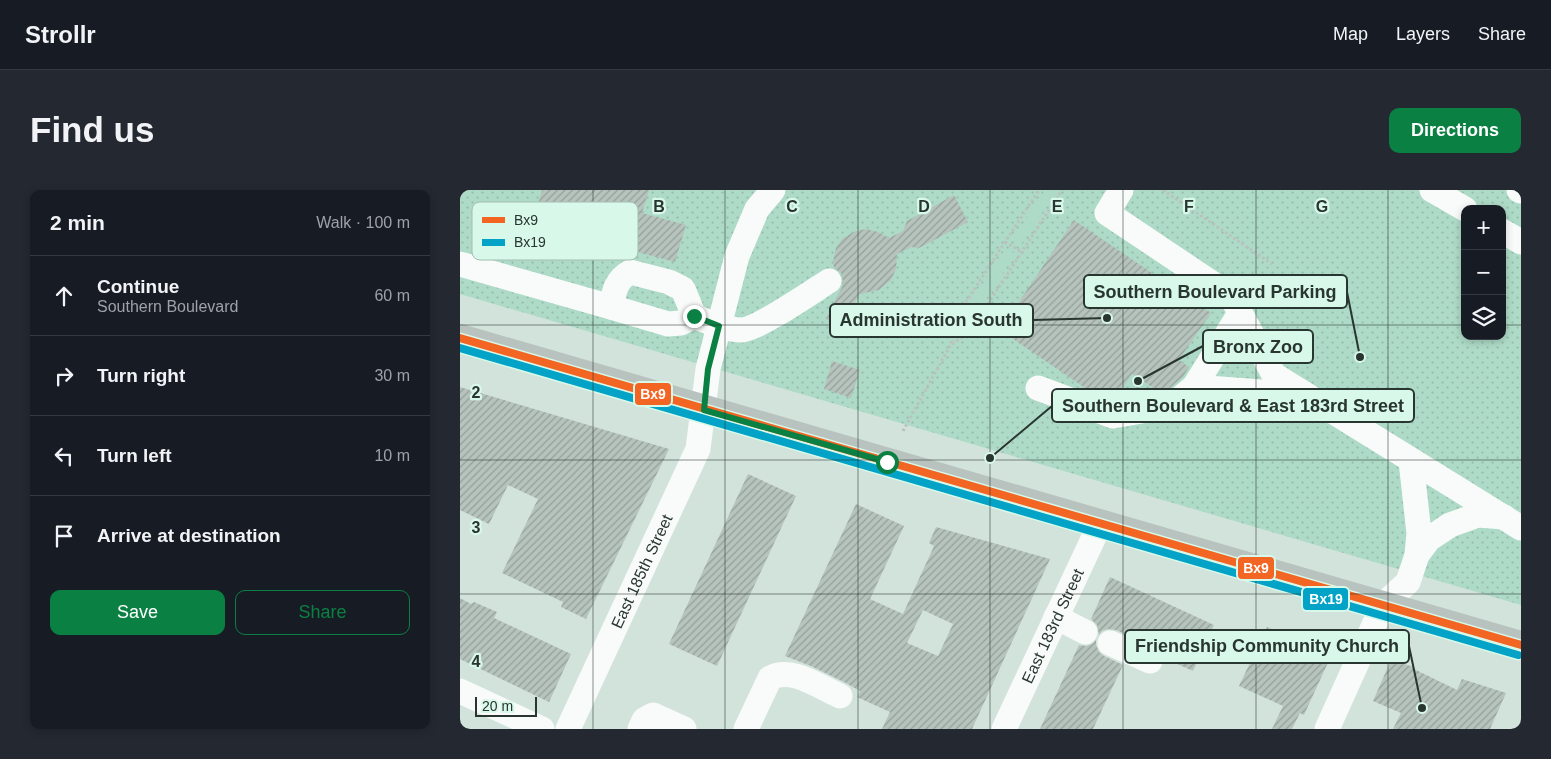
<!DOCTYPE html>
<meta charset="utf-8">
<style>
:root{--surface:#171b24;--page:#242831;--text:#f1f3f6;--muted:#9ea1a6;--line:#363941;--accent:#0b8043}
body{margin:0;font-family:Arial,sans-serif;background:var(--page);color:var(--text)}
.controls{position:absolute;right:15px;top:15px;display:grid;overflow:hidden;border-radius:10px;box-shadow:0 2px 8px #0003}
.controls button{width:45px;height:45px;display:grid;place-items:center;padding:0;border:0;border-bottom:1px solid var(--line);background:var(--surface);color:var(--text);font:25px sans-serif}
.scale{position:absolute;left:15px;bottom:12px;width:62px;box-sizing:border-box;padding-left:5px;border:2px solid #293530;border-top:0;font-size:14px;line-height:18px;white-space:nowrap;color:#293530;-webkit-text-stroke:4px #d8f8e9;paint-order:stroke}
.stop{position:absolute;width:15px;height:15px;margin:-11px;border:4px solid #0b8043;border-radius:50%;background:#fff}
.stop.end{background:#0b8043;border-color:#fff;box-shadow:0 1px 5px #0008}
.list{margin:0;padding:0;list-style:none}
h2{display:flex;justify-content:space-between;align-items:center;height:65px;margin:0;padding:0 20px;font-size:21px}
h2 small{font-size:16px;font-weight:400;color:var(--muted)}
.list li{display:grid;grid-template-columns:32px 1fr auto;gap:15px;align-items:center;box-sizing:border-box;height:80px;padding:0 20px;border-top:1px solid var(--line)}
.list b{display:block;font-size:19px;white-space:nowrap}
.list p{margin:0;font-size:16px;white-space:nowrap;color:var(--muted)}
.list em{font-size:16px;font-style:normal;color:var(--muted)}
.actions{display:flex;gap:10px;padding:15px 20px}
.actions a{flex:1;padding:11px 0;border:1px solid var(--accent);border-radius:10px;text-align:center;font-size:18px;color:var(--accent)}
.actions .main{background:var(--accent);color:#fff}
.icon{flex:none;width:28px;height:28px;fill:none;stroke:currentColor;stroke-width:2;stroke-linecap:round;stroke-linejoin:round}
.map{position:relative;flex:none;width:1061px;height:539px;overflow:hidden;border-radius:10px}
header{display:flex;align-items:center;gap:30px;box-sizing:border-box;height:70px;padding:0 25px;background:var(--surface);border-bottom:1px solid var(--line)}
header strong{font-size:24px}
nav{display:flex;gap:28px;margin-inline-start:auto;font-size:18px}
.intro{display:flex;align-items:center;justify-content:space-between;box-sizing:border-box;height:120px;padding:0 30px}
h1{margin:0;font-size:35px}
.button{padding:12px 22px;border-radius:10px;background:var(--accent);color:#fff;font-size:18px;font-weight:700}
main{display:flex;gap:30px;padding:0 30px}
aside{flex:1;background:var(--surface);border-radius:10px;box-shadow:0 2px 8px #0003}
.map>svg:first-child{display:block}
</style>
<header>
<strong>Strollr</strong>
<nav><a>Map</a><a>Layers</a><a>Share</a></nav>
</header>
<div class="intro"><h1>Find us</h1><a class="button">Directions</a></div>
<main>
<aside>
<h2>2 min<small>Walk · 100 m</small></h2>
<ul class="list">
<li><svg class="icon" aria-label="ahead" viewBox="0 0 24 24"><path d="M12 20V5M6 11l6-6 6 6"/></svg><div><b>Continue</b><p>Southern Boulevard</p></div><em>60 m</em></li>
<li><svg class="icon" aria-label="right" viewBox="0 0 24 24"><path d="M7 20v-9h11M14 6l5 5-5 5"/></svg><div><b>Turn right</b></div><em>30 m</em></li>
<li><svg class="icon" aria-label="left" viewBox="0 0 24 24"><path d="M17 20v-9H6M10 6l-5 5 5 5"/></svg><div><b>Turn left</b></div><em>10 m</em></li>
<li><svg class="icon" aria-label="arrive" viewBox="0 0 24 24"><path d="M6 21V4h12l-3 4 3 4H6"/></svg><div><b>Arrive at destination</b></div></li>
</ul>
<div class="actions"><a class="main">Save</a><a>Share</a></div>
</aside>
<div class="map">
<svg width="1061" height="539" viewBox="0 0 1061 539">
<defs>
<pattern id="park-dots" width="8" height="8" patternUnits="userSpaceOnUse" patternTransform="scale(1.25)"><rect width="8" height="8" fill="#aedbc7"/><path d="M2 2h.1M6 6h.1" fill="none" stroke="#96bdab" stroke-width="1.8" stroke-linecap="round"/></pattern>
<pattern id="building-hatch" width="6" height="6" patternUnits="userSpaceOnUse" patternTransform="scale(1.25)"><rect width="6" height="6" fill="#b6c4bd"/><path d="M-1 1l2-2M0 6l6-6M5 7l2-2" fill="none" stroke="#94a09a"/></pattern>
</defs>
<rect width="100%" height="100%" fill="#d2e3db"/>
<path fill="url(#park-dots)" fill-rule="evenodd" d="M0 0H1061V415L0 104ZM1005 19H1042V146H1005Z"/>
<path fill="#aedbc7" d="M585 0H597L560 56 552 50Z
M546 58 555 64 507 138 498 132Z"/>
<path fill="url(#building-hatch)" fill-rule="evenodd" d="M82 0H189L182 23 226 35 215 72 155 56 152 69 69 46Z
M494 5 508 32 459 58 451 57 437 64 436 79 431 90 419 100 399 104 384 137 366 129 382 97 383 91 381 83 374 78 373 72 376 58 383 48 396 41 406 39 418 42 429 48 443 41 447 31Z
M614 30 751 123 719 170 729 177 723 187 705 202 701 203 672 184 653 211 631 202 540 140Z
M372 171 400 180 391 208 364 199Z
M0 197 209 259 126 429 101 417 103 412 42 383 78 309 48 295 29 334 0 320Z
M288 284 336 306 257 476 209 454Z
M396 314 444 336 410 409 443 424 474 356 469 353 476 337 590 369 512 539H422L430 522 397 507 400 501 386 493 351 476 325 466ZM463 420 493 434 478 466 447 453Z
M650 387 754 435 733 481 704 468 701 462 696 458 656 440 648 439 642 441 639 445 637 435 631 429Z
M0 408 11 414 14 412 37 422 34 428 111 464 89 512 0 469Z
M807 437 871 466 844 525 840 523 832 539H812L823 516 779 496Z
M636 450V455L639 462 644 466 663 475 633 539H580L619 455 626 456 632 454Z
M931 470 954 477V479L997 500 1002 489 1046 503 1030 539H933L941 523 913 511Z"/>
<g fill="none" stroke-linecap="round" stroke-linejoin="round">
<path stroke="#bbc1be" stroke-width="3" stroke-dasharray="2.5 2.5" stroke-linecap="butt" d="M703 0 812 74
M545 52 562 62
M492 154 509 143 602 0
M443 241 491 154 493 132 579 0"/>
<g stroke="#f8fbfa" stroke-width="25">
<path d="M661 0 647 23 771 106 814 185 1061 338"/>
<path d="M972 0 1005 19"/>
<path d="M1059 0 1061 1"/>
<path d="M1042 41 1061 52"/>
<path d="M0 74 151 117C154 101 156 90 170 82L209 92 223 99 234 126C248 132 266 140 282 140 298 139 353 101 369 91"/>
<path d="M151 117 208 134 221 133 234 126"/>
<path d="M734 197 842 205"/>
<path d="M578 198 653 226 711 216 734 197 780 123"/>
<path d="M957 365 969 349 990 335 1018 325 1044 327"/>
<path d="M596 427 625 442"/>
<path d="M650 453 690 471"/>
<path d="M0 501 82 539"/>
<path id="s1" d="M108 539 238 259 248 179 277 66 297 19 313 0"/>
<path d="M180 539 184 530 193 525 224 539"/>
<path d="M286 539 310 488C331 476 359 497 380 506"/>
<path id="s2" d="M544 539 640 334"/>
<path d="M867 539 923 415 948 392 957 365 959 343 951 271"/>
</g>
<path stroke="#b8c2be" stroke-width="28" d="M0 148 1061 455"/>
<g stroke="#d8f8e9" stroke-width="11">
<path id="bus-1" d="M0 148 1061 455"/>
</g>
<g stroke="#d8f8e9" stroke-width="11">
<path id="bus-2" d="M0 158 1058 465"/>
</g>
<use href="#bus-1" stroke="#f26522" stroke-width="8"/>
<use href="#bus-2" stroke="#02a3c6" stroke-width="8"/>
</g>
<g fill="none" stroke-linecap="round" stroke-linejoin="round">
<path stroke="#0b8043" stroke-width="6" d="M234 126 259 136 248 179 244 220 427 272"/>
</g>
<path fill="none" stroke="#293530" stroke-width="1" stroke-opacity="0.55" d="M133 0V539M265 0V539M398 0V539M530 0V539M663 0V539M796 0V539M928 0V539M0 135H1005M1042 135H1061M0 270H1061M0 404H1061"/>
<g text-anchor="middle" dominant-baseline="central" stroke-width="4.5" stroke-linejoin="round" paint-order="stroke">
<g font-size="16" fill="#293530" stroke="#d8f8e9">
<text stroke="none"><textPath href="#s1" startOffset="174">East 185th Street</textPath></text>
<text stroke="none"><textPath href="#s2" startOffset="114">East 183rd Street</textPath></text>
</g>
</g>
<rect x="12" y="12" width="166" height="58" rx="8" fill="#d8f8e9" stroke="#a4beb2" stroke-width="1"/>
<rect x="22" y="27" width="23" height="6" fill="#f26522"/>
<rect x="22" y="49" width="23" height="7" fill="#02a3c6"/>
<g font-size="14" fill="#293530">
<text x="54" y="35">Bx9</text>
<text x="54" y="57">Bx19</text>
</g>
<g font-size="16" text-anchor="middle" font-weight="bold" fill="#293530" stroke="#d8f8e9" stroke-width="4.5" stroke-linejoin="round" paint-order="stroke">
<text x="199" y="22">B</text>
<text x="332" y="22">C</text>
<text x="464" y="22">D</text>
<text x="597" y="22">E</text>
<text x="729" y="22">F</text>
<text x="862" y="22">G</text>
<text x="16" y="208">2</text>
<text x="16" y="343">3</text>
<text x="16" y="477">4</text>
</g>
<path fill="none" stroke="#293530" stroke-width="2" d="M900 167L887 102M647 128L573 130M678 191L743 156M530 268L592 216M962 518L949 456"/>
<g fill="#293530" stroke="#d8f8e9" stroke-width="2">
<circle cx="900" cy="167" r="5"/>
<circle cx="647" cy="128" r="5"/>
<circle cx="678" cy="191" r="5"/>
<circle cx="530" cy="268" r="5"/>
<circle cx="962" cy="518" r="5"/>
</g>
<g fill="#d8f8e9" stroke="#293530" stroke-width="2">
<rect x="624" y="85" width="263" height="33" rx="5"/>
<rect x="370" y="114" width="203" height="33" rx="5"/>
<rect x="743" y="140" width="110" height="33" rx="5"/>
<rect x="592" y="199" width="362" height="33" rx="5"/>
<rect x="665" y="440" width="284" height="33" rx="5"/>
</g>
<g font-size="18" text-anchor="middle" font-weight="bold" fill="#293530">
<text x="755" y="108">Southern Boulevard Parking</text>
<text x="471" y="136">Administration South</text>
<text x="798" y="163">Bronx Zoo</text>
<text x="773" y="222">Southern Boulevard &amp; East 183rd Street</text>
<text x="807" y="462">Friendship Community Church</text>
</g>
<g stroke="#d8f8e9" stroke-width="2">
<rect x="174" y="192" width="38" height="24" rx="5" fill="#f26522"/>
<rect x="777" y="366" width="38" height="24" rx="5" fill="#f26522"/>
<rect x="842" y="397" width="47" height="24" rx="5" fill="#02a3c6"/>
</g>
<g font-size="14" text-anchor="middle" font-weight="bold" fill="#fff">
<text x="193" y="209">Bx9</text>
<text x="796" y="383">Bx9</text>
<text x="866" y="414">Bx19</text>
</g>
</svg>
<div class="controls">
<button>+</button>
<button>−</button>
<button><svg class="icon" aria-label="layers" viewBox="0 0 24 24"><path d="M12 4l9 5-9 5-9-5zM3 14l9 5 9-5"/></svg></button>
</div>
<div class="scale">20 m</div>
<div class="stop" style="left:427px;top:272px"></div>
<div class="stop end" style="left:234px;top:126px"></div>
</div>
</main>
